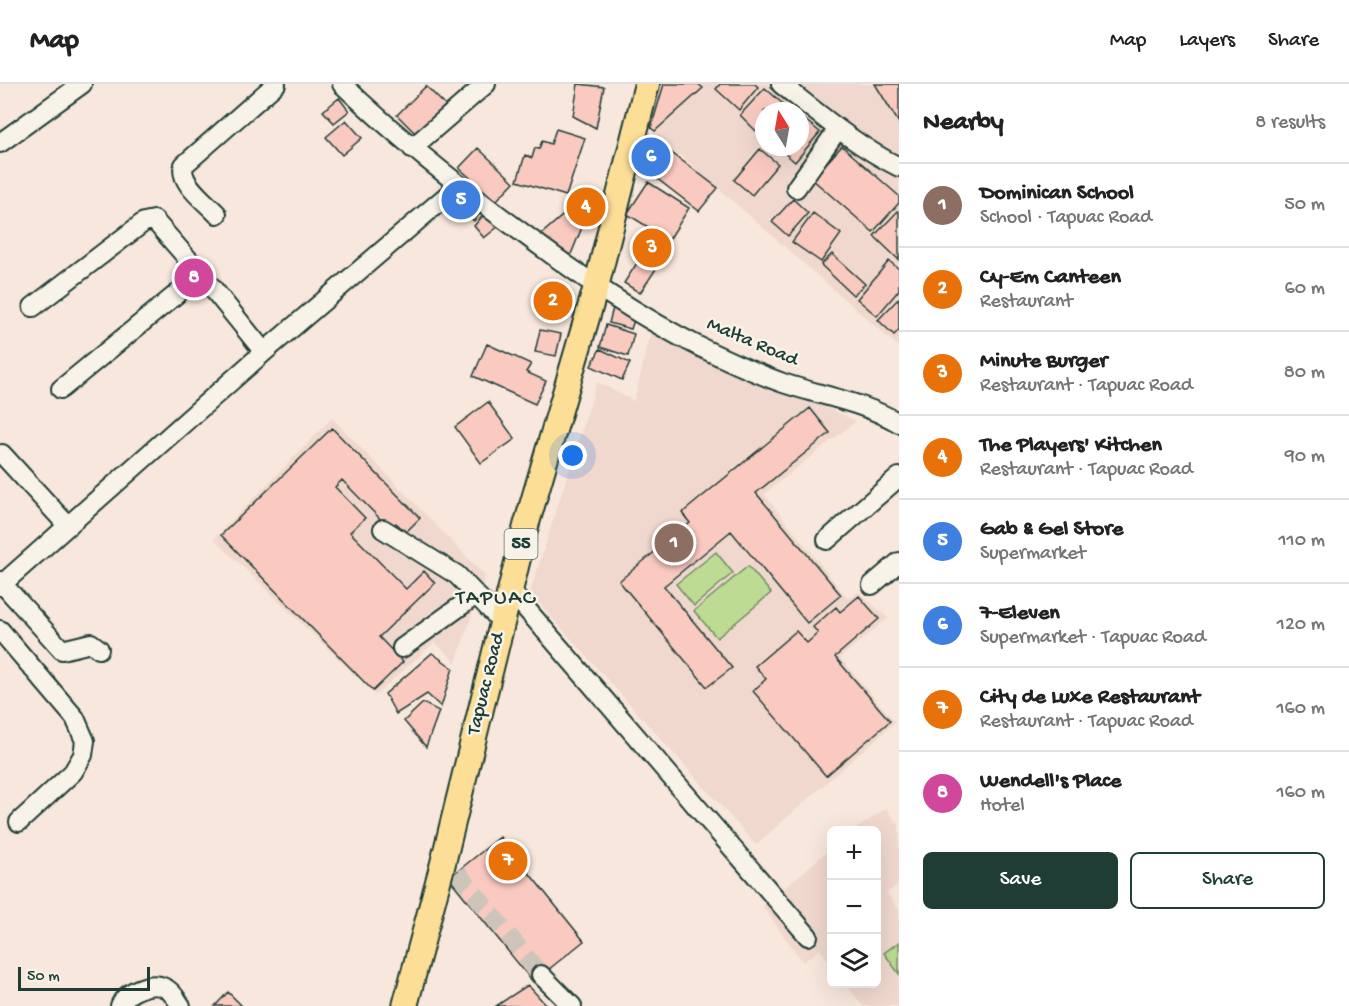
<!DOCTYPE html>
<meta charset="utf-8">
<style>
:root{--surface:#fff;--page:#f6f6f6;--text:#222;--muted:#767676;--line:#e0e0e0;--accent:#1f3d34}
body{margin:0;font-family:"Gochi Hand",sans-serif;background:var(--page);color:var(--text)}
.controls{position:absolute;right:18px;bottom:18px;display:grid;overflow:hidden;border-radius:9px;box-shadow:0 6px 24px #0002}
.controls button{width:54px;height:54px;display:grid;place-items:center;padding:0;border:0;border-bottom:2px solid var(--line);background:var(--surface);color:var(--text);font:30px sans-serif}
.compass{position:absolute;left:755px;top:18px;width:54px;height:54px;border-radius:50%;background:var(--surface);box-shadow:0 6px 24px #0002;rotate:349deg}
.scale{position:absolute;left:18px;bottom:15px;width:132px;box-sizing:border-box;padding-left:6px;border:3px solid #1f3d34;border-top:0;font-size:16px;line-height:21px;white-space:nowrap;color:#1f3d34;-webkit-text-stroke:4px #f7f3e8;paint-order:stroke}
.you{position:absolute;left:573px;top:372px;width:21px;height:21px;margin:-15px;border:4px solid #fff;border-radius:50%;background:#1a73e8;box-shadow:0 0 0 9px #1a73e833}
.badge{display:grid;place-items:center;width:39px;height:39px;border-radius:50%;background:var(--accent);color:#fff;font-size:20px;font-weight:700}
.pin{position:absolute;translate:-50% -50%;border:3px solid #fff;box-shadow:0 2px 6px #0006}
.list{margin:0;padding:0;list-style:none}
h2{display:flex;justify-content:space-between;align-items:center;height:78px;margin:0;padding:0 24px;font-size:26px}
h2 small{font-size:20px;font-weight:400;color:var(--muted)}
.list li{display:grid;grid-template-columns:39px 1fr auto;gap:18px;align-items:center;box-sizing:border-box;height:84px;padding:0 24px;border-top:2px solid var(--line)}
.list b{display:block;font-size:22px;white-space:nowrap}
.list p{margin:0;font-size:20px;white-space:nowrap;color:var(--muted)}
.list em{font-size:20px;font-style:normal;color:var(--muted)}
.actions{display:flex;gap:12px;padding:18px 24px}
.actions a{flex:1;padding:14px 0;border:2px solid var(--accent);border-radius:9px;text-align:center;font-size:21px;color:var(--accent)}
.actions .main{background:var(--accent);color:#fff}
.icon{flex:none;width:33px;height:33px;fill:none;stroke:currentColor;stroke-width:2;stroke-linecap:round;stroke-linejoin:round}
.map{position:relative;flex:none;width:899px;height:922px;overflow:hidden}
header{display:flex;align-items:center;gap:36px;box-sizing:border-box;height:84px;padding:0 30px;background:var(--surface);border-bottom:2px solid var(--line)}
header strong{font-size:28px}
nav{display:flex;gap:33px;margin-inline-start:auto;font-size:21px}
main{display:flex}
aside{flex:1;background:var(--surface)}
.map>svg:first-child{display:block}
</style>
<header>
<strong>Map</strong>
<nav><a>Map</a><a>Layers</a><a>Share</a></nav>
</header>
<main>
<div class="map">
<svg width="899" height="922" viewBox="0 0 899 922">
<rect width="100%" height="100%" fill="#f8e7dc"/>
<filter id="ink" filterUnits="userSpaceOnUse"><feTurbulence type="fractalNoise" baseFrequency=".0167" numOctaves="2"/><feDisplacementMap in="SourceGraphic" scale="12" xChannelSelector="R" yChannelSelector="G"/><feConvolveMatrix kernelMatrix="1 2 1 2 8 2 1 2 1" color-interpolation-filters="sRGB"/></filter>
<g filter="url(#ink)">
<path fill="#f0d8ce" fill-rule="evenodd" d="M658 0H899V263L648 43ZM764 27H800V63H764Z
M652 244 856 337 764 410 848 515 859 508 888 534 840 574 895 638 756 761 530 509 597 298 634 317Z
M332 334 485 492 456 578 435 558 376 611 214 455Z
M886 724 897 739 899 738V800L887 809 899 826V922H863L846 900H876V746H855Z
M831 764V880L820 865 803 878 763 823Z"/>
<path fill="#bddb93" stroke="#6e8c64" stroke-width="1.5" d="M716 468 733 489 694 522 676 500Z
M748 482 771 509 717 554 694 527Z
M899 858V890L884 869Z"/>
<path fill="#facac1" stroke="#1f3d34" stroke-width="1.5" d="M578 0 604 3 596 44 573 32Z
M664 0H698L703 4 655 47 651 44Z
M720 0H755L758 3 739 26 716 5Z
M875 0H899V39Z
M426 2 446 22 417 51 397 31Z
M765 4 782 19 774 27H764V38L756 47 740 31Z
M339 14 349 27 334 39 323 27Z
M800 32 820 48 795 78 777 63H800Z
M346 36 362 54 342 71 326 53Z
M556 45 585 54 566 112 517 97 525 71 532 74 535 64 539 65 542 57 551 60Z
M656 57 718 104 699 127 638 80Z
M842 62 899 112V119L873 148 812 95Z
M478 64 514 98 496 117 459 84Z
M760 65 778 80 752 111 734 96Z
M648 98 689 124 669 156 627 130Z
M459 108 470 117 464 126 452 117Z
M583 114 592 119 569 175 538 153Z
M793 115 808 129 788 152 772 138Z
M473 119 483 126 474 137 465 129Z
M898 127 899 128V176L874 152Z
M486 128 499 142 484 154 474 142Z
M813 129 841 150 821 178 792 158Z
M650 159 666 170 640 209 624 199Z
M832 170 865 200 853 211 821 181Z
M889 177 899 185V206L877 232 857 215Z
M552 204 572 214 566 233 543 230Z
M899 214V246L894 251 878 236Z
M613 224 636 230 631 245 609 239Z
M606 241 634 250 628 272 600 263Z
M540 246 561 250 556 272 535 268Z
M487 260 531 280 526 288 546 297 535 320 473 292Z
M600 265 630 279 622 296 591 282Z
M488 318 515 355 481 379 455 343Z
M810 324 830 349 756 409 841 511 807 539 731 447 664 502 732 584 707 603 619 497 690 439 682 429Z
M332 344 420 434 406 448 396 439 390 445 342 396 335 403 365 434 350 448 406 505 424 487 435 499 379 553 403 578 373 607 221 451Z
M859 512 879 535 835 573 890 637 826 692 753 607 766 595 755 582 796 547 807 559 818 549 813 543 836 523 840 528Z
M432 569 453 584 441 623 427 610 396 630 385 610Z
M423 619 439 627 426 663 404 637Z
M500 753 584 857 533 898 449 794Z
M528 901 547 922H496Z
M228 908 242 922H215Z"/>
<g fill="none" stroke-linecap="round" stroke-linejoin="round">
<path stroke="#cdc5ba" stroke-width="18" stroke-dasharray="18 9" stroke-linecap="butt" d="M457 788 541 891"/>
<g stroke="#1f3d34" stroke-width="22">
<path id="minor" d="M342 0C400 56 462 105 528 153 583 194 638 232 700 263 727 276 755 289 783 299 822 312 863 318 899 339
M781 0C819 30 855 61 899 83
M0 59 82 0
M412 64 486 0
M796 104 838 45
M217 130C205 117 178 98 184 81L276 0
M33 223 144 138 154 136 201 190 264 268
M61 305 201 190
M2 370 68 442
M383 445 457 491 502 538
M827 456 899 393
M0 497 62 566 91 559 99 565
M872 501 899 478
M0 502 264 268 458 102
M510 506 808 852
M0 546 75 634 85 657 83 671 73 688 19 738
M402 564 476 511
M541 891 572 922
M120 922C125 908 151 896 165 904 172 907 177 916 181 922"/>
</g>
<g stroke="#1f3d34" stroke-width="28">
<path id="major" d="M405 922 443 779 526 442 596 203 647 0"/>
</g>
<use href="#minor" stroke="#f7f3e8" stroke-width="18"/>
<use href="#major" stroke="#fdde96" stroke-width="24"/>
</g>
</g>
<g text-anchor="middle" dominant-baseline="central" stroke-width="5" stroke-linejoin="round" paint-order="stroke">
<rect fill="#f7f3e8" stroke="#60746a" stroke-width="1.5" x="504.5" y="445" width="33" height="30" rx="4.5"/>
<g font-size="18" font-weight="bold" fill="#1f3d34">
<text x="521" y="460">55</text>
</g>
<g font-size="20" fill="#1f3d34" stroke="#f7f3e8">
<text transform="translate(752 259) rotate(23)">Malta Road</text>
<text transform="translate(487 600) rotate(-76)">Tapuac Road</text>
</g>
<g font-size="22" letter-spacing="1.5" fill="#1f3d34" stroke="#f7f3e8">
<text x="496" y="515">TAPUAC</text>
</g>
</g>
</svg>
<div class="controls">
<button>+</button>
<button>−</button>
<button><svg class="icon" aria-label="layers" viewBox="0 0 24 24"><path d="M12 4l9 5-9 5-9-5zM3 14l9 5 9-5"/></svg></button>
</div>
<svg class="compass" viewBox="-18 -18 36 36"><path d="M0-13l5 13h-10z" fill="#e53935"/><path d="M0 13l5-13h-10z" fill="#767676"/></svg>
<div class="scale">50 m</div>
<div class="you"></div>
<div class="pin badge" style="left:674px;top:459px;background:#8d6e63">1</div>
<div class="pin badge" style="left:553px;top:217px;background:#e8710a">2</div>
<div class="pin badge" style="left:652px;top:164px;background:#e8710a">3</div>
<div class="pin badge" style="left:586px;top:123px;background:#e8710a">4</div>
<div class="pin badge" style="left:461px;top:116px;background:#3f7fe0">5</div>
<div class="pin badge" style="left:651px;top:73px;background:#3f7fe0">6</div>
<div class="pin badge" style="left:508px;top:777px;background:#e8710a">7</div>
<div class="pin badge" style="left:194px;top:194px;background:#d1479c">8</div>
</div>
<aside>
<h2>Nearby<small>8 results</small></h2>
<ul class="list">
<li><span class="badge" style="background:#8d6e63">1</span><div><b>Dominican School</b><p>School · Tapuac Road</p></div><em>50 m</em></li>
<li><span class="badge" style="background:#e8710a">2</span><div><b>Cy-Em Canteen</b><p>Restaurant</p></div><em>60 m</em></li>
<li><span class="badge" style="background:#e8710a">3</span><div><b>Minute Burger</b><p>Restaurant · Tapuac Road</p></div><em>80 m</em></li>
<li><span class="badge" style="background:#e8710a">4</span><div><b>The Players' Kitchen</b><p>Restaurant · Tapuac Road</p></div><em>90 m</em></li>
<li><span class="badge" style="background:#3f7fe0">5</span><div><b>Gab &amp; Gel Store</b><p>Supermarket</p></div><em>110 m</em></li>
<li><span class="badge" style="background:#3f7fe0">6</span><div><b>7-Eleven</b><p>Supermarket · Tapuac Road</p></div><em>120 m</em></li>
<li><span class="badge" style="background:#e8710a">7</span><div><b>City de Luxe Restaurant</b><p>Restaurant · Tapuac Road</p></div><em>160 m</em></li>
<li><span class="badge" style="background:#d1479c">8</span><div><b>Wendell's Place</b><p>Hotel</p></div><em>160 m</em></li>
</ul>
<div class="actions"><a class="main">Save</a><a>Share</a></div>
</aside>
</main>
